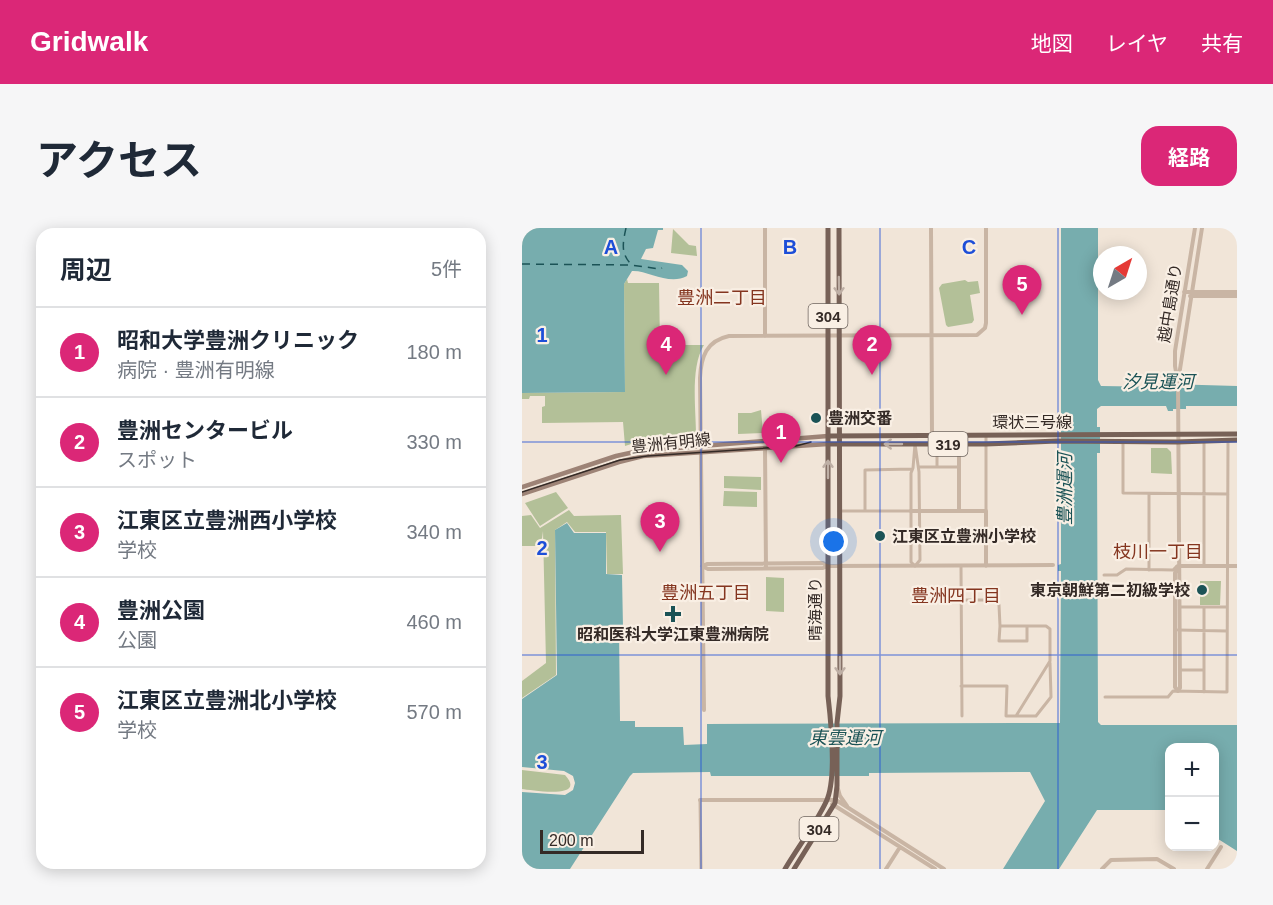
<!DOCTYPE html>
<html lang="ja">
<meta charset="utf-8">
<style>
:root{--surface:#fff;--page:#f6f6f7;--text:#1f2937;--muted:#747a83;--line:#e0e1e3;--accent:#db2777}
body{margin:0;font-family:Arial,"Noto Sans JP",sans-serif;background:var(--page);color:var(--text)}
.controls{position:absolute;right:18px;bottom:18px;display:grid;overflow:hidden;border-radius:12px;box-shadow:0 3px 15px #0003}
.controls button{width:54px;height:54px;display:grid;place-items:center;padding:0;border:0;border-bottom:2px solid var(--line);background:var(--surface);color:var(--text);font:30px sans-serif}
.compass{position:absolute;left:571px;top:18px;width:54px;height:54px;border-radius:50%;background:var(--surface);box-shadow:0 3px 15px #0003;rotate:39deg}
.scale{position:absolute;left:18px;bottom:15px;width:104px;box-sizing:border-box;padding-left:6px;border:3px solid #342a26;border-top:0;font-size:16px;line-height:21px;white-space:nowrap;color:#342a26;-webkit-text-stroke:4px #f9efe4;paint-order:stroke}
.you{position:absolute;left:312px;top:314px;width:21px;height:21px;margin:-15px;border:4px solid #fff;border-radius:50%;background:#1a73e8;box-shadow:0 0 0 9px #1a73e833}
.badge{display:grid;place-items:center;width:39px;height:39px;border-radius:50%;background:var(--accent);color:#fff;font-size:20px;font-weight:700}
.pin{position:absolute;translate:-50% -50px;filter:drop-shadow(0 2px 3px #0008)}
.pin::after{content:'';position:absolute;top:32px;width:21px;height:18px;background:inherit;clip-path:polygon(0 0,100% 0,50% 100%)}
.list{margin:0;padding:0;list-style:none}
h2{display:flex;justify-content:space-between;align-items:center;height:78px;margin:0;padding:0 24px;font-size:26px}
h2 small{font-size:20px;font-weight:400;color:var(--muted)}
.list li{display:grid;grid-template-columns:39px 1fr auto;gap:18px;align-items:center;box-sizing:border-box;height:90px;padding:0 24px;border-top:2px solid var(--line)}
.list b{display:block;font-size:22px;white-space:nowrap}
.list p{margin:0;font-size:20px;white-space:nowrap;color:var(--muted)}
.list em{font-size:20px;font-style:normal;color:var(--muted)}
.map{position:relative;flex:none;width:715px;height:641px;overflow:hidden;border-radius:18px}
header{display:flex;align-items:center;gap:36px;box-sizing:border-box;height:84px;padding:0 30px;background:var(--accent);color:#fff}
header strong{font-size:28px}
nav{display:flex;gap:33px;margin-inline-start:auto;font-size:21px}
.intro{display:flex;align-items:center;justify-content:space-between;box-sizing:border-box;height:144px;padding:0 36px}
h1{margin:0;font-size:42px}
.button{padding:15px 27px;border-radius:18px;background:var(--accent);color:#fff;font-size:21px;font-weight:700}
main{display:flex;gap:36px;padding:0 36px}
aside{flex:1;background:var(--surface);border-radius:18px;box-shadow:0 3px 15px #0003}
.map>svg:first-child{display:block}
</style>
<header>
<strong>Gridwalk</strong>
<nav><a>地図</a><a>レイヤ</a><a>共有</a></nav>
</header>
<div class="intro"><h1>アクセス</h1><a class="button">経路</a></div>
<main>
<aside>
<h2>周辺<small>5件</small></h2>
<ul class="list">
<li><span class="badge">1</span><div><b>昭和大学豊洲クリニック</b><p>病院 · 豊洲有明線</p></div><em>180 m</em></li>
<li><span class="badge">2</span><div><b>豊洲センタービル</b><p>スポット</p></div><em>330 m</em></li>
<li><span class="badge">3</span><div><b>江東区立豊洲西小学校</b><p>学校</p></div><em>340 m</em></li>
<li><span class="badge">4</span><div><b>豊洲公園</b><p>公園</p></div><em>460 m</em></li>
<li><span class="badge">5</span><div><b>江東区立豊洲北小学校</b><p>学校</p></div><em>570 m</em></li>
</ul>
</aside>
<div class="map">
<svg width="715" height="641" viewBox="0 0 715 641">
<rect width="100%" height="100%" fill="#f1e5d8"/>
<path fill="#b3c098" d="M151 1 167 17 174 18 175 28 149 25Z
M105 51 106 55H137L138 117H182C168 139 174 181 174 208L171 210 125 211 103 218 101 194 20 195V179L23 178V168H8L7 171H0V165L103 164 102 56Z
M443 52 446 54 456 53 458 65 448 67 452 92 450 95 426 99 424 97 417 60 420 56Z
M239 182 241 205 216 206V185H229Z
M629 220H645L649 224 650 246 629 245Z
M202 248 239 249V262L202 260Z
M202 263 235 264V279L201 278Z
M34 264 46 280 18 298 3 275Z
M47 282 52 288 99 287 101 346H85L84 304H53L45 294 33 302 34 447 0 470V453L24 435 21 303 19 318H0V288L9 287 18 300Z
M244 349 262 350V384L244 383Z
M678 353H699L698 377H678Z
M0 542 43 547C66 572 9 562 0 561Z"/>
<path fill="#77adae" d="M0 0H141V2H136L131 20 124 21 119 31 160 37 166 43 165 48C147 58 126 42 110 43L102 56 103 164 0 165Z
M539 0H576V152L579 158 644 159 645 156 715 158V178H664V181H651V183H646L644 178H579L575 181V199H578V225H575L576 494 579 497H715V623L693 609 692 520H648L647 582H575L537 641H481L523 573 508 544 347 545V548H189L188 544 111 545 108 548 48 641H0V564L43 567 51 562 53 555 51 548 42 543 0 539V471L35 447 33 302 45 295 52 305H84V346L100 347 101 400H97L98 493H113V499H161L162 517 185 516V496L538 495 539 343H536V337L539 336Z"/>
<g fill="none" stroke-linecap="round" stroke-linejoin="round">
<path stroke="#1b5356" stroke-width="1.5" stroke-dasharray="8 6" stroke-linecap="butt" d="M104 0C101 14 98 26 110 37
M0 36 109 37 138 41 140 40"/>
<path stroke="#c9b5a4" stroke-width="3" d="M601 213V265L706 266
M682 214V338
M393 216 397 244 398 332 393 338 389 334V245L391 240Z
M415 222V239
M397 239H437
M627 266V342
M317 283H389
M343 283V242L390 241
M464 283V208
M439 338 440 488
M582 347H595L604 341 651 342 655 338
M439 372H470L477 377 478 398H524L528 401V433L494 488
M658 379H705
M682 379V464
M478 398 477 413H505V398
M656 402 705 403
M658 442H682
M439 458H485L484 488H514L529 469 528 435
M583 469H646L651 463 705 464 706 213
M178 572 179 641"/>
<path stroke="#c9b5a4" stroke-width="4" d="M243 0V108
M409 0 410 208
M662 64H715
M668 68H715
M655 150 653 138V123L673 0
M437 217V283
M243 220 244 340
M389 283H464V338
M180 338 186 341 301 340 306 338 531 337
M181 338 185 336 301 335 306 338
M656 338H715
M655 339 653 345V459L656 463
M656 463 658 460 656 154 680 0
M182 482 178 150C179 129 184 113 207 108L455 107 463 100 464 95V0
M316 561 318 568 325 578
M178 572H314L422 641
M310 576 413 641
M364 641 378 619
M580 641 589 632 635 631 652 641
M685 641 699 619"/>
<path stroke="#9d8376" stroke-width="4.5" d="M0 259 94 228 117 223 306 208
M0 266 97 234 121 228 306 216"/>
<path stroke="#776157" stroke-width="5" d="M306 208 715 206
M306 216H464L535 213 655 214 715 212
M263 641C276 619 293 597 304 574 315 552 309 494 306 468V0
M272 641 313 575 315 558V495L318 468 317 0"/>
<path stroke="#342a26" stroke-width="1.5" d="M0 264 98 232 125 228 274 218 289 214"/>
</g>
<defs><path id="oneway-shaft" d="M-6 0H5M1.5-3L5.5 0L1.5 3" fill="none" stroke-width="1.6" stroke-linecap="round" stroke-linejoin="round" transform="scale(1.5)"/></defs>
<g stroke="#beafa5">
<use href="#oneway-shaft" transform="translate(317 58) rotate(89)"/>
<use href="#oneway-shaft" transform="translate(371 216) rotate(-180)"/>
<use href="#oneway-shaft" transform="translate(306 241) rotate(-90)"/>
<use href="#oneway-shaft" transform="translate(318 438) rotate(90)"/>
</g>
<path fill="none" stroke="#1d4ed8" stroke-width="1.5" stroke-opacity="0.55" d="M179 0V641M358 0V641M536 0V641M0 214H715M0 427H715"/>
<g fill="#1b5356" stroke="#f9efe4" stroke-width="2">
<circle cx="294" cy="190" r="6"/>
<circle cx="358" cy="308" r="6"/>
<circle cx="680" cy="362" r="6"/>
<path d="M148 377h6v6h6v6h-6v6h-6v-6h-6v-6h6z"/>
</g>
<g text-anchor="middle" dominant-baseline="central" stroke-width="4.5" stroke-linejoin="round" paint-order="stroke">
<g fill="#f9efe4" stroke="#6f655f" stroke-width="1.5">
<rect x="286.5" y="76" width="39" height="24" rx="4.5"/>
<rect x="406.5" y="204" width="39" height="24" rx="4.5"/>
<rect x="277.5" y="589" width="39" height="24" rx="4.5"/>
</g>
<g font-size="15" font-weight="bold" fill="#342a26">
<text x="306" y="88">304</text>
<text x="426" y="216">319</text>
<text x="297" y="601">304</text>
</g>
<g font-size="16" fill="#342a26" stroke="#f9efe4">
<text transform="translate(648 75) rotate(-81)">越中島通り</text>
<text x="510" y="194">環状三号線</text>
<text transform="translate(149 215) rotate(-6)">豊洲有明線</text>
<text transform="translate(293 381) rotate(-90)">晴海通り</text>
</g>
<g font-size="16" font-weight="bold" fill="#342a26" stroke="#f9efe4" text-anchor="start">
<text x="306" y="190">豊洲交番</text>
<text x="370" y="308">江東区立豊洲小学校</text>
<text x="668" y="362" text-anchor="end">東京朝鮮第二初級学校</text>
<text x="151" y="406" text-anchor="middle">昭和医科大学江東豊洲病院</text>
</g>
<g font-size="18" fill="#84351f" stroke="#f9efe4">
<text x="200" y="70">豊洲二丁目</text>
<text x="636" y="324">枝川一丁目</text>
<text x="184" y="365">豊洲五丁目</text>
<text x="434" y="368">豊洲四丁目</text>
</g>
<g font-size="18" font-style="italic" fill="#1b5356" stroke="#f9efe4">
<text x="636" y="154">汐見運河</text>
<text transform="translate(543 261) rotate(-90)">豊洲運河</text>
<text x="323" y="510">東雲運河</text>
</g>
</g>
<g font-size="20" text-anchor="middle" font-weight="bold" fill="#1d4ed8" stroke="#f9efe4" stroke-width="4.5" stroke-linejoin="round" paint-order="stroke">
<text x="89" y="26">A</text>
<text x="268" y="26">B</text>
<text x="447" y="26">C</text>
<text x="20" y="114">1</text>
<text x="20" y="327">2</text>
<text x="20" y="541">3</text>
</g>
</svg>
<div class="controls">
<button>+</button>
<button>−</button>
</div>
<svg class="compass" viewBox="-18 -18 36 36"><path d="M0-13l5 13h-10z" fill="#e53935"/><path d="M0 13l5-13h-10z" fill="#747a83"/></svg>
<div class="scale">200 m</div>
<div class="you"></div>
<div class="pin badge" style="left:259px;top:235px">1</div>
<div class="pin badge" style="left:350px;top:147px">2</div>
<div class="pin badge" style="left:138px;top:324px">3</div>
<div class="pin badge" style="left:144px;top:147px">4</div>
<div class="pin badge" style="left:500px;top:87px">5</div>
</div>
</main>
